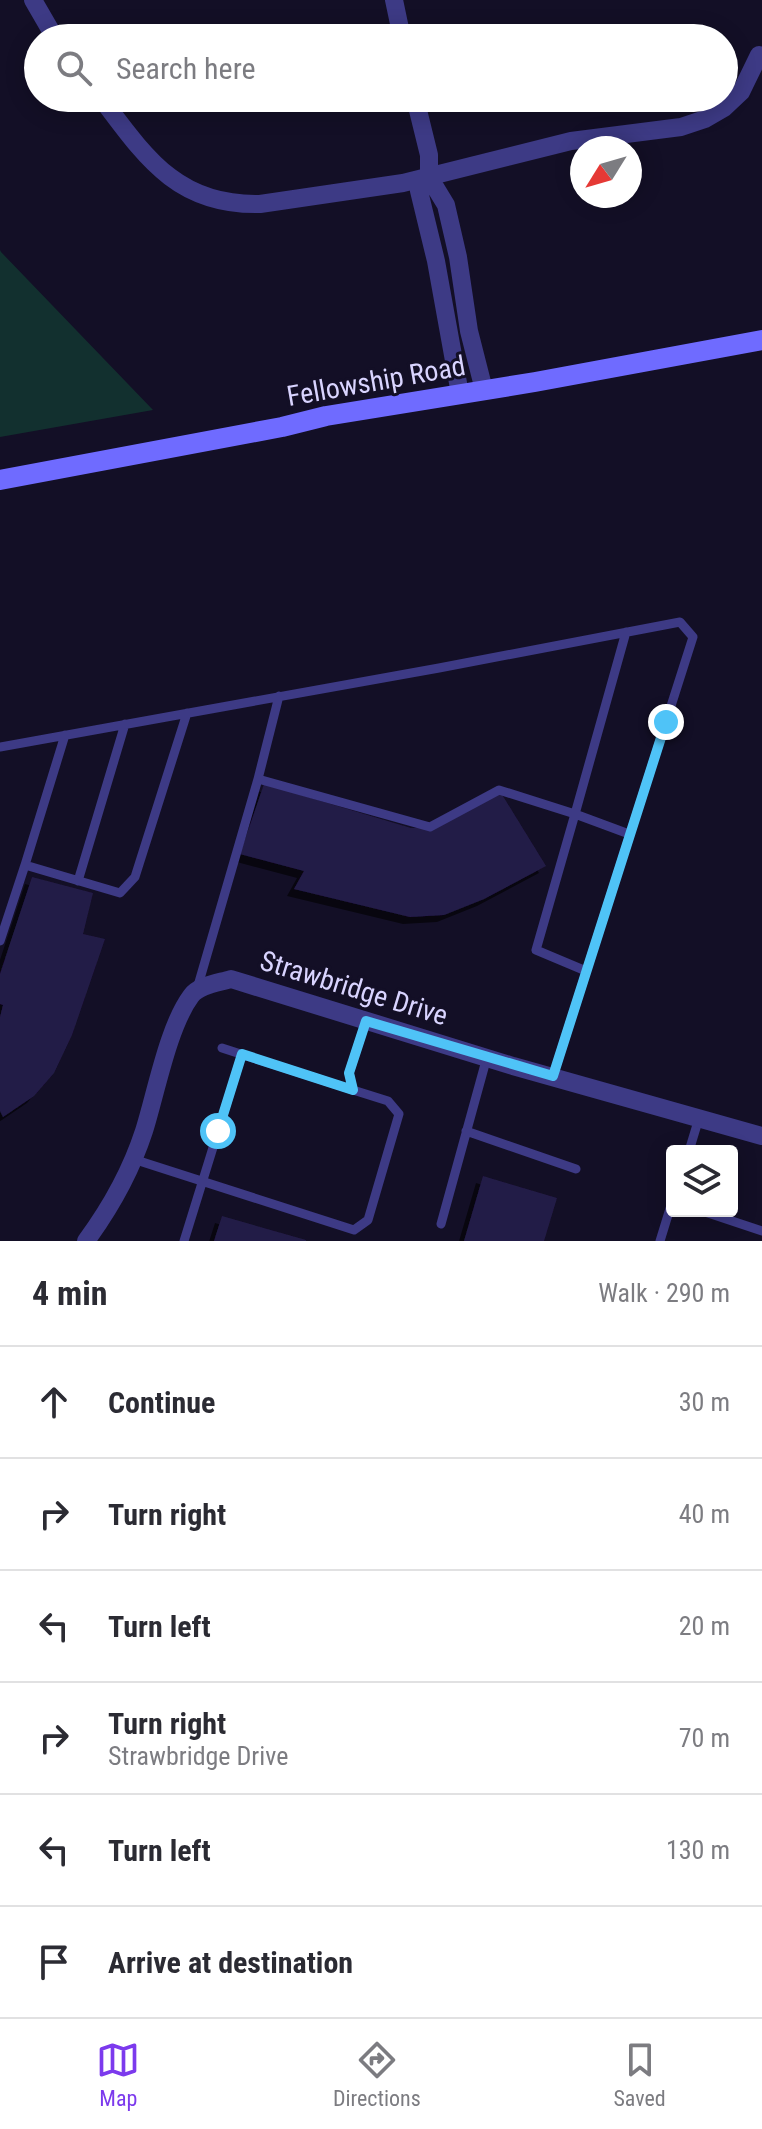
<!DOCTYPE html>
<meta charset="utf-8">
<style>
:root{--surface:#fff;--page:#f7f7f7;--text:#2b2b33;--muted:#7c7c81;--line:#e1e1e2;--accent:#7c3aed}
body{margin:0;font-family:"Roboto Condensed",sans-serif;background:var(--page);color:var(--text)}
.controls{position:absolute;right:24px;bottom:24px;display:grid;overflow:hidden;border-radius:8px;box-shadow:0 4px 20px #0003}
.controls button{width:72px;height:72px;display:grid;place-items:center;padding:0;border:0;border-bottom:2px solid var(--line);background:var(--surface);color:var(--text);font:40px sans-serif}
.compass{position:absolute;left:570px;top:136px;width:72px;height:72px;border-radius:50%;background:var(--surface);box-shadow:0 4px 20px #0003;rotate:233deg}
.stop{position:absolute;width:24px;height:24px;margin:-18px;border:6px solid #4fc3f7;border-radius:50%;background:#fff}
.stop.end{background:#4fc3f7;border-color:#fff;box-shadow:0 2px 8px #0008}
.list{margin:0;padding:0;list-style:none}
h2{display:flex;justify-content:space-between;align-items:center;height:104px;margin:0;padding:0 32px;font-size:34px}
h2 small{font-size:26px;font-weight:400;color:var(--muted)}
.list li{display:grid;grid-template-columns:52px 1fr auto;gap:24px;align-items:center;box-sizing:border-box;height:112px;padding:0 32px;border-top:2px solid var(--line)}
.list b{display:block;font-size:30px;white-space:nowrap}
.list p{margin:0;font-size:26px;white-space:nowrap;color:var(--muted)}
.list em{font-size:26px;font-style:normal;color:var(--muted)}
.icon{flex:none;width:44px;height:44px;fill:none;stroke:currentColor;stroke-width:2;stroke-linecap:round;stroke-linejoin:round}
.map{position:relative;flex:none;width:762px;height:1241px;overflow:hidden}
.search{position:absolute;background:var(--surface);box-shadow:0 4px 20px #0003;left:24px;right:24px;top:24px;height:88px;display:flex;align-items:center;gap:20px;box-sizing:border-box;padding:0 28px;border-radius:44px;color:var(--muted);font-size:30px}
.sheet{height:776px;background:var(--surface)}
nav{display:flex;justify-content:space-around;align-items:center;box-sizing:border-box;height:112px;border-top:2px solid var(--line);background:var(--surface);font-size:22px;color:var(--muted)}
nav a{display:grid;justify-items:center;gap:4px}
nav .on{color:var(--accent)}
.map>svg:first-child{display:block}
</style>
<div class="map">
<svg width="762" height="1241" viewBox="0 0 762 1241">
<defs>
<filter id="shadow"><feDropShadow dx="-7" dy="7" stdDeviation="0" flood-color="#0009"/></filter>
</defs>
<rect width="100%" height="100%" fill="#130f26"/>
<path fill="#12302f" d="M0 250 1 252 153 410 0 437Z"/>
<path fill="#241b47" filter="url(#shadow)" d="M264 784 411 828 438 827 501 793 546 866 484 899 444 915 410 917 294 889 304 871 240 854Z
M32 877 93 893 83 934 105 939 72 1035 54 1073 34 1096 3 1117 0 1111V1017L3 1005 0 1004V974Z
M483 1176 557 1198 544 1241H464Z
M222 1216 306 1240V1241H214Z"/>
<g fill="none" stroke-linecap="round" stroke-linejoin="round">
<path stroke="#3d3a85" stroke-width="9" d="M626 632 575 814 629 834
M0 747 439 668 680 622 693 637 553 1076
M258 779 279 696
M25 865 65 735
M78 881 125 724
M0 941 25 865 120 893 135 877 187 713
M197 989 258 779 430 827 499 790 575 814 536 950 586 971
M222 1048 353 1090
M466 1131 576 1169
M689 1151 699 1118
M133 1159 354 1230 368 1220 399 1114 388 1101 353 1090 349 1073 366 1021
M702 1211 762 1231
M441 1224 487 1057
M184 1241 242 1054
M660 1241 672 1202"/>
<path stroke="#3d3a85" stroke-width="18" d="M33 0 55 38
M394 0 402 38
M101 98C146 158 178 206 260 204L403 183 571 141 681 127 705 119 724 108 741 92 759 55
M415 98 429 155V177L446 205 458 257 469 331 484 390
M429 177 419 191 436 261 460 394
M86 1241C111 1207 131 1171 144 1131 156 1093 168 1027 191 996 199 985 218 983 231 979L513 1066 762 1136"/>
<path stroke="#6f6bff" stroke-width="20" d="M0 480 282 427 326 416 535 382 762 340"/>
</g>
<g fill="none" stroke-linecap="round" stroke-linejoin="round">
<path stroke="#4fc3f7" stroke-width="10" d="M218 1131 242 1054 353 1090 349 1073 366 1021 553 1076 666 722"/>
</g>
<g text-anchor="middle" dominant-baseline="central" stroke-width="6" stroke-linejoin="round" paint-order="stroke">
<g font-size="28" fill="#d9d4ff" stroke="#130f26">
<text transform="translate(376 381) rotate(-10)">Fellowship Road</text>
<text transform="translate(354 988) rotate(17)">Strawbridge Drive</text>
</g>
</g>
</svg>
<div class="controls">
<button><svg class="icon" aria-label="layers" viewBox="0 0 24 24"><path d="M12 4l9 5-9 5-9-5zM3 14l9 5 9-5"/></svg></button>
</div>
<svg class="compass" viewBox="-18 -18 36 36"><path d="M0-13l5 13h-10z" fill="#e53935"/><path d="M0 13l5-13h-10z" fill="#7c7c81"/></svg>
<div class="stop" style="left:218px;top:1131px"></div>
<div class="stop end" style="left:666px;top:722px"></div>
<div class="search"><svg class="icon" aria-label="search" viewBox="0 0 24 24"><circle cx="10" cy="10" r="6"/><path d="M15 15l6 6"/></svg>Search here</div>
</div>
<section class="sheet">
<h2>4 min<small>Walk · 290 m</small></h2>
<ul class="list">
<li><svg class="icon" aria-label="ahead" viewBox="0 0 24 24"><path d="M12 20V5M6 11l6-6 6 6"/></svg><div><b>Continue</b></div><em>30 m</em></li>
<li><svg class="icon" aria-label="right" viewBox="0 0 24 24"><path d="M7 20v-9h11M14 6l5 5-5 5"/></svg><div><b>Turn right</b></div><em>40 m</em></li>
<li><svg class="icon" aria-label="left" viewBox="0 0 24 24"><path d="M17 20v-9H6M10 6l-5 5 5 5"/></svg><div><b>Turn left</b></div><em>20 m</em></li>
<li><svg class="icon" aria-label="right" viewBox="0 0 24 24"><path d="M7 20v-9h11M14 6l5 5-5 5"/></svg><div><b>Turn right</b><p>Strawbridge Drive</p></div><em>70 m</em></li>
<li><svg class="icon" aria-label="left" viewBox="0 0 24 24"><path d="M17 20v-9H6M10 6l-5 5 5 5"/></svg><div><b>Turn left</b></div><em>130 m</em></li>
<li><svg class="icon" aria-label="arrive" viewBox="0 0 24 24"><path d="M6 21V4h12l-3 4 3 4H6"/></svg><div><b>Arrive at destination</b></div></li>
</ul>
</section>
<nav>
<a class="on"><svg class="icon" aria-label="map" viewBox="0 0 24 24"><path d="M3 6l6-2 6 2 6-2v14l-6 2-6-2-6 2zM9 4v14M15 6v14"/></svg>Map</a>
<a><svg class="icon" aria-label="directions" viewBox="0 0 24 24"><path d="M12 3l9 9-9 9-9-9zM9 14v-3h6M13 9l2 2-2 2"/></svg>Directions</a>
<a><svg class="icon" aria-label="saved" viewBox="0 0 24 24"><path d="M7 4h10v16l-5-4-5 4z"/></svg>Saved</a>
</nav>
